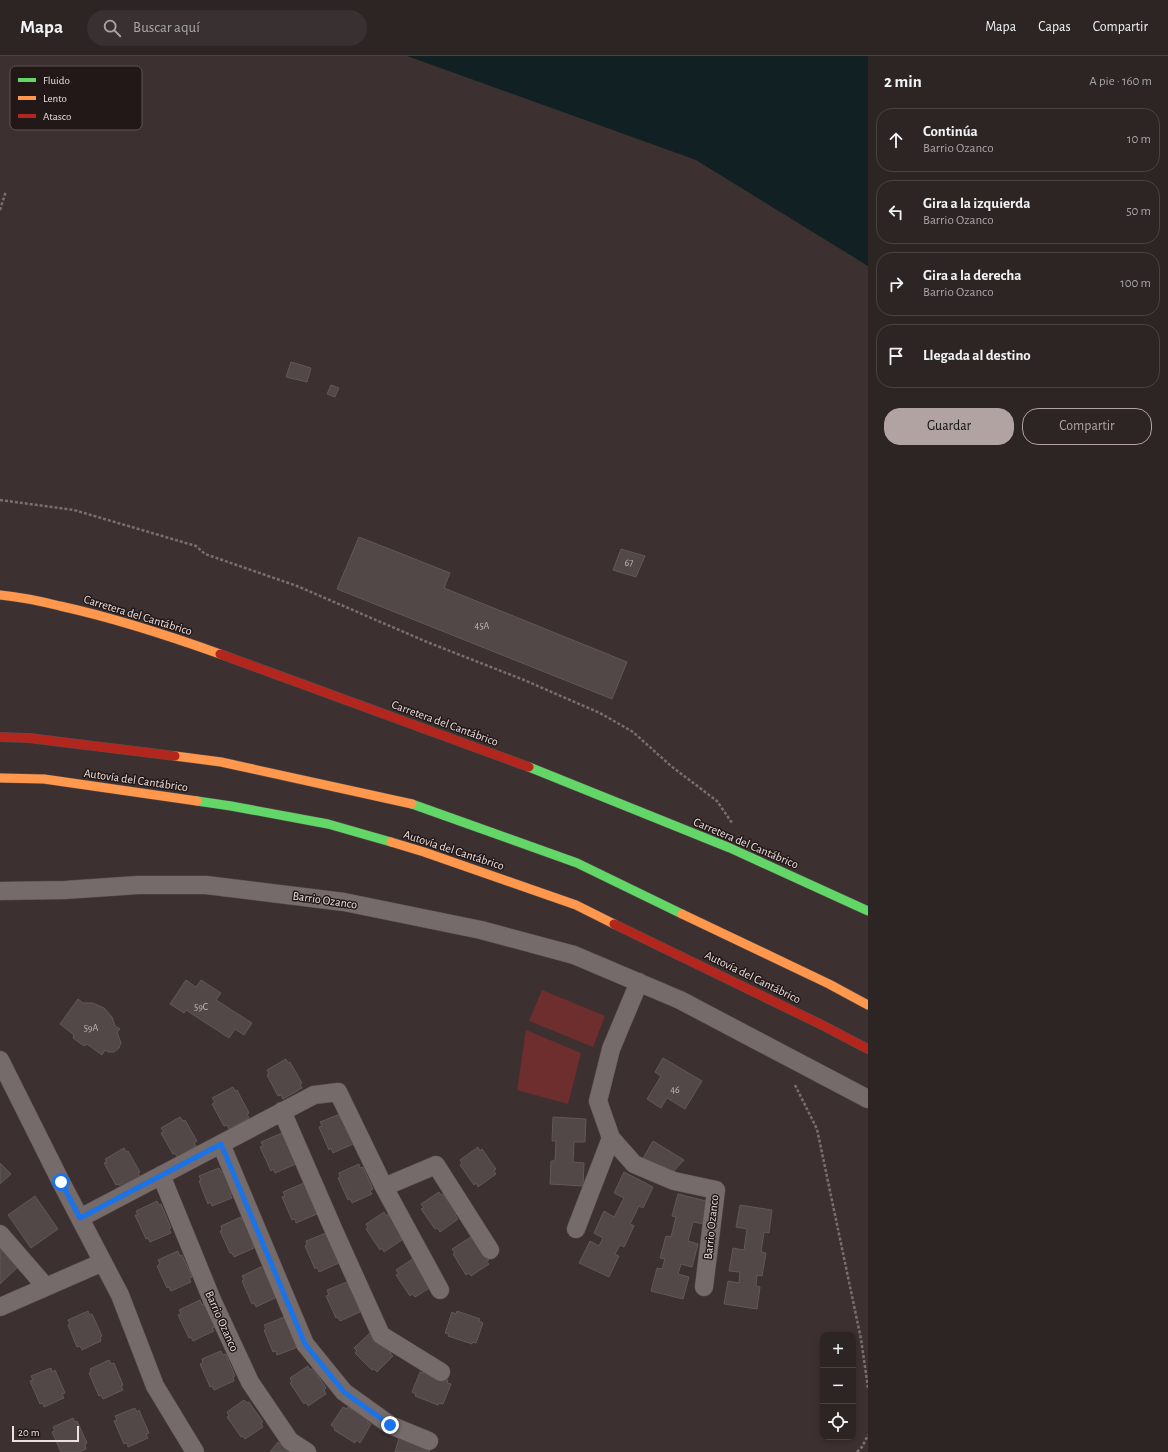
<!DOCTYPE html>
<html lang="es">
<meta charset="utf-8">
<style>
:root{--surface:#2d2524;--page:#393131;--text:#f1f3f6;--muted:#a7a5a6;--line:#484241;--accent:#b0a3a2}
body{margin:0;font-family:"Alegreya Sans",sans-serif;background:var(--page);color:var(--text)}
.controls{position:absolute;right:12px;bottom:12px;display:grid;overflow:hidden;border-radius:8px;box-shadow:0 2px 6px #0003}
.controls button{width:36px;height:36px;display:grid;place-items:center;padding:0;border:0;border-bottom:1px solid var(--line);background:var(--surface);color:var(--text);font:20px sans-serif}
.scale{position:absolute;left:12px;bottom:10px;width:67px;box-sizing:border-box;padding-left:4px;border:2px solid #eee0df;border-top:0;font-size:11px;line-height:14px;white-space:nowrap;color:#eee0df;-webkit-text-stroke:3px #211817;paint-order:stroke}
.stop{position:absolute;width:12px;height:12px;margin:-9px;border:3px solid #1a73e8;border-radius:50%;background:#fff}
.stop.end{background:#1a73e8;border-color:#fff;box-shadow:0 1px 4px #0008}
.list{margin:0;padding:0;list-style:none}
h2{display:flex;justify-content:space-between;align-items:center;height:52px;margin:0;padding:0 16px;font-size:17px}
h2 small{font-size:13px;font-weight:400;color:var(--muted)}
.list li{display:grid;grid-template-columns:26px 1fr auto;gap:12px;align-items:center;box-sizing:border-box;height:64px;margin:0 8px 8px;padding:0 8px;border:1px solid var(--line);border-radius:16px}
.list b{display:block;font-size:15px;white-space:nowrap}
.list p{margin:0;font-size:13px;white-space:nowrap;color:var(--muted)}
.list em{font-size:13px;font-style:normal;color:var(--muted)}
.actions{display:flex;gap:8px;padding:12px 16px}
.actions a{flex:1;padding:9px 0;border:1px solid var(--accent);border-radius:16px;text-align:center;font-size:14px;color:var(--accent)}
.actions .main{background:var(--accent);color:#111}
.icon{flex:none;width:22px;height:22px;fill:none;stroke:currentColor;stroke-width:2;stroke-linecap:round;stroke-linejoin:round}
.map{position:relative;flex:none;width:868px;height:1396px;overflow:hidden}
header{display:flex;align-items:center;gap:24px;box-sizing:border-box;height:56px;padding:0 20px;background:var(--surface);border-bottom:1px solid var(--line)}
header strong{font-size:19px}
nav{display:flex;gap:22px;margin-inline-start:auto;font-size:14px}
.search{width:280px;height:36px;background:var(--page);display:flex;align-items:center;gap:10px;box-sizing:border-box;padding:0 14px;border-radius:22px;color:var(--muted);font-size:15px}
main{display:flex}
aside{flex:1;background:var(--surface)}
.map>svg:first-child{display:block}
</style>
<header>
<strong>Mapa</strong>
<div class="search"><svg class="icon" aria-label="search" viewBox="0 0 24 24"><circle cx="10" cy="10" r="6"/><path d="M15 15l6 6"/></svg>Buscar aquí</div>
<nav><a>Mapa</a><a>Capas</a><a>Compartir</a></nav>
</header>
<main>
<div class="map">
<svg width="868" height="1396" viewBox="0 0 868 1396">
<rect width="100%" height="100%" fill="#3c3130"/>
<path fill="#6e2e2d" d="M542 934 605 960 593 991 529 965Z
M526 974 581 997 568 1048 517 1034Z"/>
<path fill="#112022" d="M407 0H868V210L696 104Z"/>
<path fill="#514847" stroke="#615857" d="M291 306 311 312 307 326 286 321Z
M331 329 339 332 335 341 327 338Z
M359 481 450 517 444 532 627 606 612 643 337 533Z
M621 493 645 500 636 521 613 514Z
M186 924 196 931 201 924 221 937 216 944 252 967 244 979 235 973 229 982 186 954 184 957 170 948Z
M78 943 83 947H93L104 952 112 961 115 970 120 973 117 976 121 987 119 992 114 996H108L105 994 102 999 87 988 84 990 73 982 74 979 60 968Z
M663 1002 702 1025 685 1053 667 1042 661 1052 647 1043 661 1020 655 1016Z
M286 1003 288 1007 290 1006 302 1027 300 1028 302 1032 283 1043 281 1039 278 1040 267 1019 269 1018 267 1014Z
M233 1031 235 1035 237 1034 249 1057 247 1058 249 1062 229 1073 227 1069 224 1070 212 1048 215 1046 212 1042Z
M340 1058 353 1088 333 1097 331 1092 329 1094 319 1071 322 1070 320 1066Z
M180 1061 183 1065 185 1064 197 1085 194 1087 196 1090 177 1101 175 1097 173 1098 161 1077 164 1076 161 1072Z
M553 1061 586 1063 585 1086H574L573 1106 584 1107 583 1130 550 1128 551 1105H555L556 1085H552Z
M282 1077 296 1108 275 1117 273 1113 271 1115 260 1091 263 1090 261 1086Z
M653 1085 684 1104 669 1120 642 1104Z
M478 1091 480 1095 482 1093 496 1113 494 1115 496 1118 478 1131 476 1127 474 1129 460 1109 462 1107 460 1104Z
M124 1092 126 1096 128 1095 140 1116 138 1117 140 1121 121 1131 119 1128 116 1129 104 1107 107 1106 105 1103Z
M0 1107 11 1118 0 1128Z
M359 1108 360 1112 363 1111 373 1133 370 1134 372 1138 352 1147 350 1143 348 1144 338 1122 340 1121 339 1117Z
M219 1112 221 1116 223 1115 233 1137 230 1138 232 1142 212 1150 210 1146 208 1148 199 1125 201 1124 199 1120Z
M624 1116 653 1131 643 1152 639 1150 630 1168 634 1170 624 1191 620 1189 615 1198 619 1200 609 1221 579 1207 590 1185 599 1190 603 1182 594 1177 604 1155 614 1161 624 1142 614 1137Z
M304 1127 317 1158 296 1167 295 1163 292 1164 282 1141 285 1140 283 1136Z
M439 1136 441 1139 443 1138 457 1158 455 1159 458 1163 440 1176 437 1172 435 1173 421 1153 424 1152 421 1148Z
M678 1138 710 1146 704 1168 693 1166 688 1185 698 1188 692 1211 681 1208 678 1218 689 1221 683 1243 651 1235 657 1212 662 1213 665 1203 660 1202 666 1180 671 1181 676 1161 672 1160Z
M35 1140 58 1173 31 1192 8 1159Z
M157 1145 159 1149 161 1148 171 1172 169 1173 171 1177 150 1186 148 1182 146 1183 135 1159H138L136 1155Z
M740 1149 772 1154 769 1177 764 1176 761 1196 766 1197 762 1220 757 1219 756 1230 760 1231 757 1253 724 1248 728 1225 739 1227 740 1216 729 1215 733 1192 744 1194 747 1173 736 1171Z
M384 1156 386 1160 388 1158 402 1179 400 1180 402 1184 384 1196 382 1192 380 1194 366 1173 368 1172 366 1168Z
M241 1161 242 1165 245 1164 254 1186 252 1188 254 1192 234 1201 232 1197H230L220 1175 222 1174 221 1170Z
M326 1177 339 1207 319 1216 317 1211 315 1213 305 1190 307 1189 306 1185Z
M471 1181 473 1185 475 1183 489 1204 486 1205 489 1208 471 1220 469 1217 466 1219 453 1198 455 1197 452 1193Z
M0 1184 22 1207 0 1228Z
M178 1195 180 1200 182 1199 192 1221 189 1222 191 1226 171 1235 169 1231 167 1232 157 1210 160 1208 158 1204Z
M414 1202 433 1230 415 1241 412 1238 410 1240 396 1219 399 1218 396 1214Z
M263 1210 277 1241 256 1251 254 1247 252 1248 242 1225 244 1224 242 1220Z
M347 1226 349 1230 351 1229 361 1251 359 1252 360 1256 340 1265 338 1261 336 1262 326 1240 329 1239 327 1234Z
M200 1244 202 1249 204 1247 215 1271 212 1272 214 1275 193 1285 191 1281 189 1282 178 1259 181 1258 179 1254Z
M88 1255 90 1259 92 1258 102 1280 100 1281 101 1285 82 1294 80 1290 77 1291 68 1269 70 1268 68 1264Z
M457 1255 480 1263 479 1265 483 1267 476 1287 472 1286V1288L448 1280 449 1278 445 1277 452 1256 456 1258Z
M284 1261 298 1291 277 1299 276 1295 273 1296 264 1274 266 1273 264 1269Z
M370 1277 392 1295 390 1297 393 1300 377 1316 374 1313 372 1314 355 1297 357 1295 354 1292Z
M221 1295 223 1299 226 1298 235 1320 233 1321 234 1325 214 1334 212 1330 210 1331 200 1308 203 1307 202 1303Z
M109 1304 111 1308 114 1307 123 1329 121 1330 123 1334 103 1343 101 1339 99 1340 89 1317 91 1316 90 1313Z
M308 1310 310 1314 313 1312 326 1332 324 1334 326 1338 308 1350 306 1346 304 1348 290 1327 292 1326 290 1322Z
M51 1312 52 1316 55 1314 65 1337 62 1338 64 1342 44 1351 43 1347 40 1348 30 1325 33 1324 31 1320Z
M425 1315 448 1324 447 1327 451 1328 443 1348 439 1347 438 1349 415 1340 416 1338 412 1336 420 1316 424 1317Z
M244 1344 247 1347 249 1346 263 1366 261 1367 263 1371 245 1383 243 1380 241 1381 227 1361 229 1360 227 1356Z
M343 1351 347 1353 348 1351 369 1364 367 1366 371 1368 360 1387 356 1384 355 1387 334 1374 335 1372 331 1369Z
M135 1352 137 1356 139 1354 149 1377 146 1378 148 1382 128 1391 127 1387 124 1388 114 1365 117 1364 115 1360Z
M73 1362 75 1366 77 1365 87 1387 85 1388 86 1393 79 1396H61L52 1376 55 1375 53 1371Z
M399 1382 430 1393 429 1396H395Z
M278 1386 281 1389 283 1387 294 1396H270Z"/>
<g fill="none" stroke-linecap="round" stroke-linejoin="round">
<g stroke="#574e4d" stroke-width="19">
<path id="street" d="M0 835 65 834 138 829H206L344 846 481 874 574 899 680 944 868 1043
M639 926 611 993 598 1045 611 1082 634 1108 674 1125 716 1134 704 1231
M0 1004 61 1126 120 1239 155 1330 195 1396
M282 1055 335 1177 381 1279 441 1316
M221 1088 305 1288 344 1336 390 1369 429 1385
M161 1119 212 1244 250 1326 290 1385 307 1396
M384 1131 436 1109 490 1194
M80 1162 314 1039 338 1036 384 1131 440 1234
M576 1173 611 1082
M0 1178 46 1231
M0 1251 103 1206"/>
</g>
<g stroke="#574e4d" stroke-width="10">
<path id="fast" d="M529 711 730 792 868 855
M197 745 231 750 328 768 391 786
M412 748 577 807 682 858"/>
</g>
<g stroke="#574e4d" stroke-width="10">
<path id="slow" d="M0 539C20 541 40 545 60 550 115 562 167 579 220 598
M175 700 221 706 412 748
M0 722 44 723 197 745
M391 786 424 796 576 849 614 868
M682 858 829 928 868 949"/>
</g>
<g stroke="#574e4d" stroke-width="10">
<path id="jam" d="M220 598 529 711
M0 681 29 682 175 700
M614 868 820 968 868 993"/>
</g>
<path stroke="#786f6e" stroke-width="2.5" stroke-dasharray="3 2" stroke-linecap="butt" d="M0 154 6 135
M0 444 74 454 196 490 205 498 297 530 427 586 524 624 600 657 633 676 671 710 717 745 732 767
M795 1029 817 1073 861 1283 868 1332
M857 1396 862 1391 868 1379"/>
<use href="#street" stroke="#746b6a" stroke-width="18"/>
<use href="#fast" stroke="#63d668" stroke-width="9"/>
<use href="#slow" stroke="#ff974d" stroke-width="9"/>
<use href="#jam" stroke="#b3261e" stroke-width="9"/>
</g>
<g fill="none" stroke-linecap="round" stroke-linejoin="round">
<path stroke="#1a73e8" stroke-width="5" d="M61 1126 80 1162 221 1088 305 1288 344 1336 390 1369"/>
</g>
<g text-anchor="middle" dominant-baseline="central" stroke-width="3" stroke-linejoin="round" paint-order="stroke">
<g font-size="10" fill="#c7bab9">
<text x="629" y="507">67</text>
<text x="482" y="570">45A</text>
<text x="201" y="951">59C</text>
<text x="91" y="972">59A</text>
<text x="675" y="1034">46</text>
</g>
<g font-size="12" fill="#eee0df" stroke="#211817">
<text transform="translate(138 559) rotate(17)">Carretera del Cantábrico</text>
<text transform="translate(445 667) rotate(20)">Carretera del Cantábrico</text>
<text transform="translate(136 724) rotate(8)">Autovía del Cantábrico</text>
<text transform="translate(746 787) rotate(23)">Carretera del Cantábrico</text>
<text transform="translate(454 794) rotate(18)">Autovía del Cantábrico</text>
<text transform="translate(325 844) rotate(8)">Barrio Ozanco</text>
<text transform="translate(753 921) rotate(26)">Autovía del Cantábrico</text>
<text transform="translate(711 1171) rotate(-84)">Barrio Ozanco</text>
<text transform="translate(222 1265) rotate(66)">Barrio Ozanco</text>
</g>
</g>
<rect x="10" y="10" width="132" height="64" rx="6" fill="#211817" stroke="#5e5453" stroke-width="1"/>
<rect x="18" y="22" width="18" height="4" fill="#63d668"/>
<rect x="18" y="40" width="18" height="4" fill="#ff974d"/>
<rect x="18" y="58" width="18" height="4" fill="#b3261e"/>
<g font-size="11" fill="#eee0df">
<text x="43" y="28">Fluido</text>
<text x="43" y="46">Lento</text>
<text x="43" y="64">Atasco</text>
</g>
</svg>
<div class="controls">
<button>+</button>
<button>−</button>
<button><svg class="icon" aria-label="locate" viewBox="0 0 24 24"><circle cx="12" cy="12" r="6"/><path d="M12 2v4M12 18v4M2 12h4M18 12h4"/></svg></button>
</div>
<div class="scale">20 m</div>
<div class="stop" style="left:61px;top:1126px"></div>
<div class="stop end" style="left:390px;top:1369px"></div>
</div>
<aside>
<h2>2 min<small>A pie · 160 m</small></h2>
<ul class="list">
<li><svg class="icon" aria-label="ahead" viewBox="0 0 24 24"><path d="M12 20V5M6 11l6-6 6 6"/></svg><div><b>Continúa</b><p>Barrio Ozanco</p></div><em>10 m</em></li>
<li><svg class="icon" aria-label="left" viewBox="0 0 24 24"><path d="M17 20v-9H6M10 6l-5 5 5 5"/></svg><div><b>Gira a la izquierda</b><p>Barrio Ozanco</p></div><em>50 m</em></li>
<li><svg class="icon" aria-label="right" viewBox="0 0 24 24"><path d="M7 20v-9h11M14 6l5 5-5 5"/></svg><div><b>Gira a la derecha</b><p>Barrio Ozanco</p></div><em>100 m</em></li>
<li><svg class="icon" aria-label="arrive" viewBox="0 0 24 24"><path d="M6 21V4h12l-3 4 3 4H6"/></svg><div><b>Llegada al destino</b></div></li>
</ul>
<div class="actions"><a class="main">Guardar</a><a>Compartir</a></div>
</aside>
</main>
